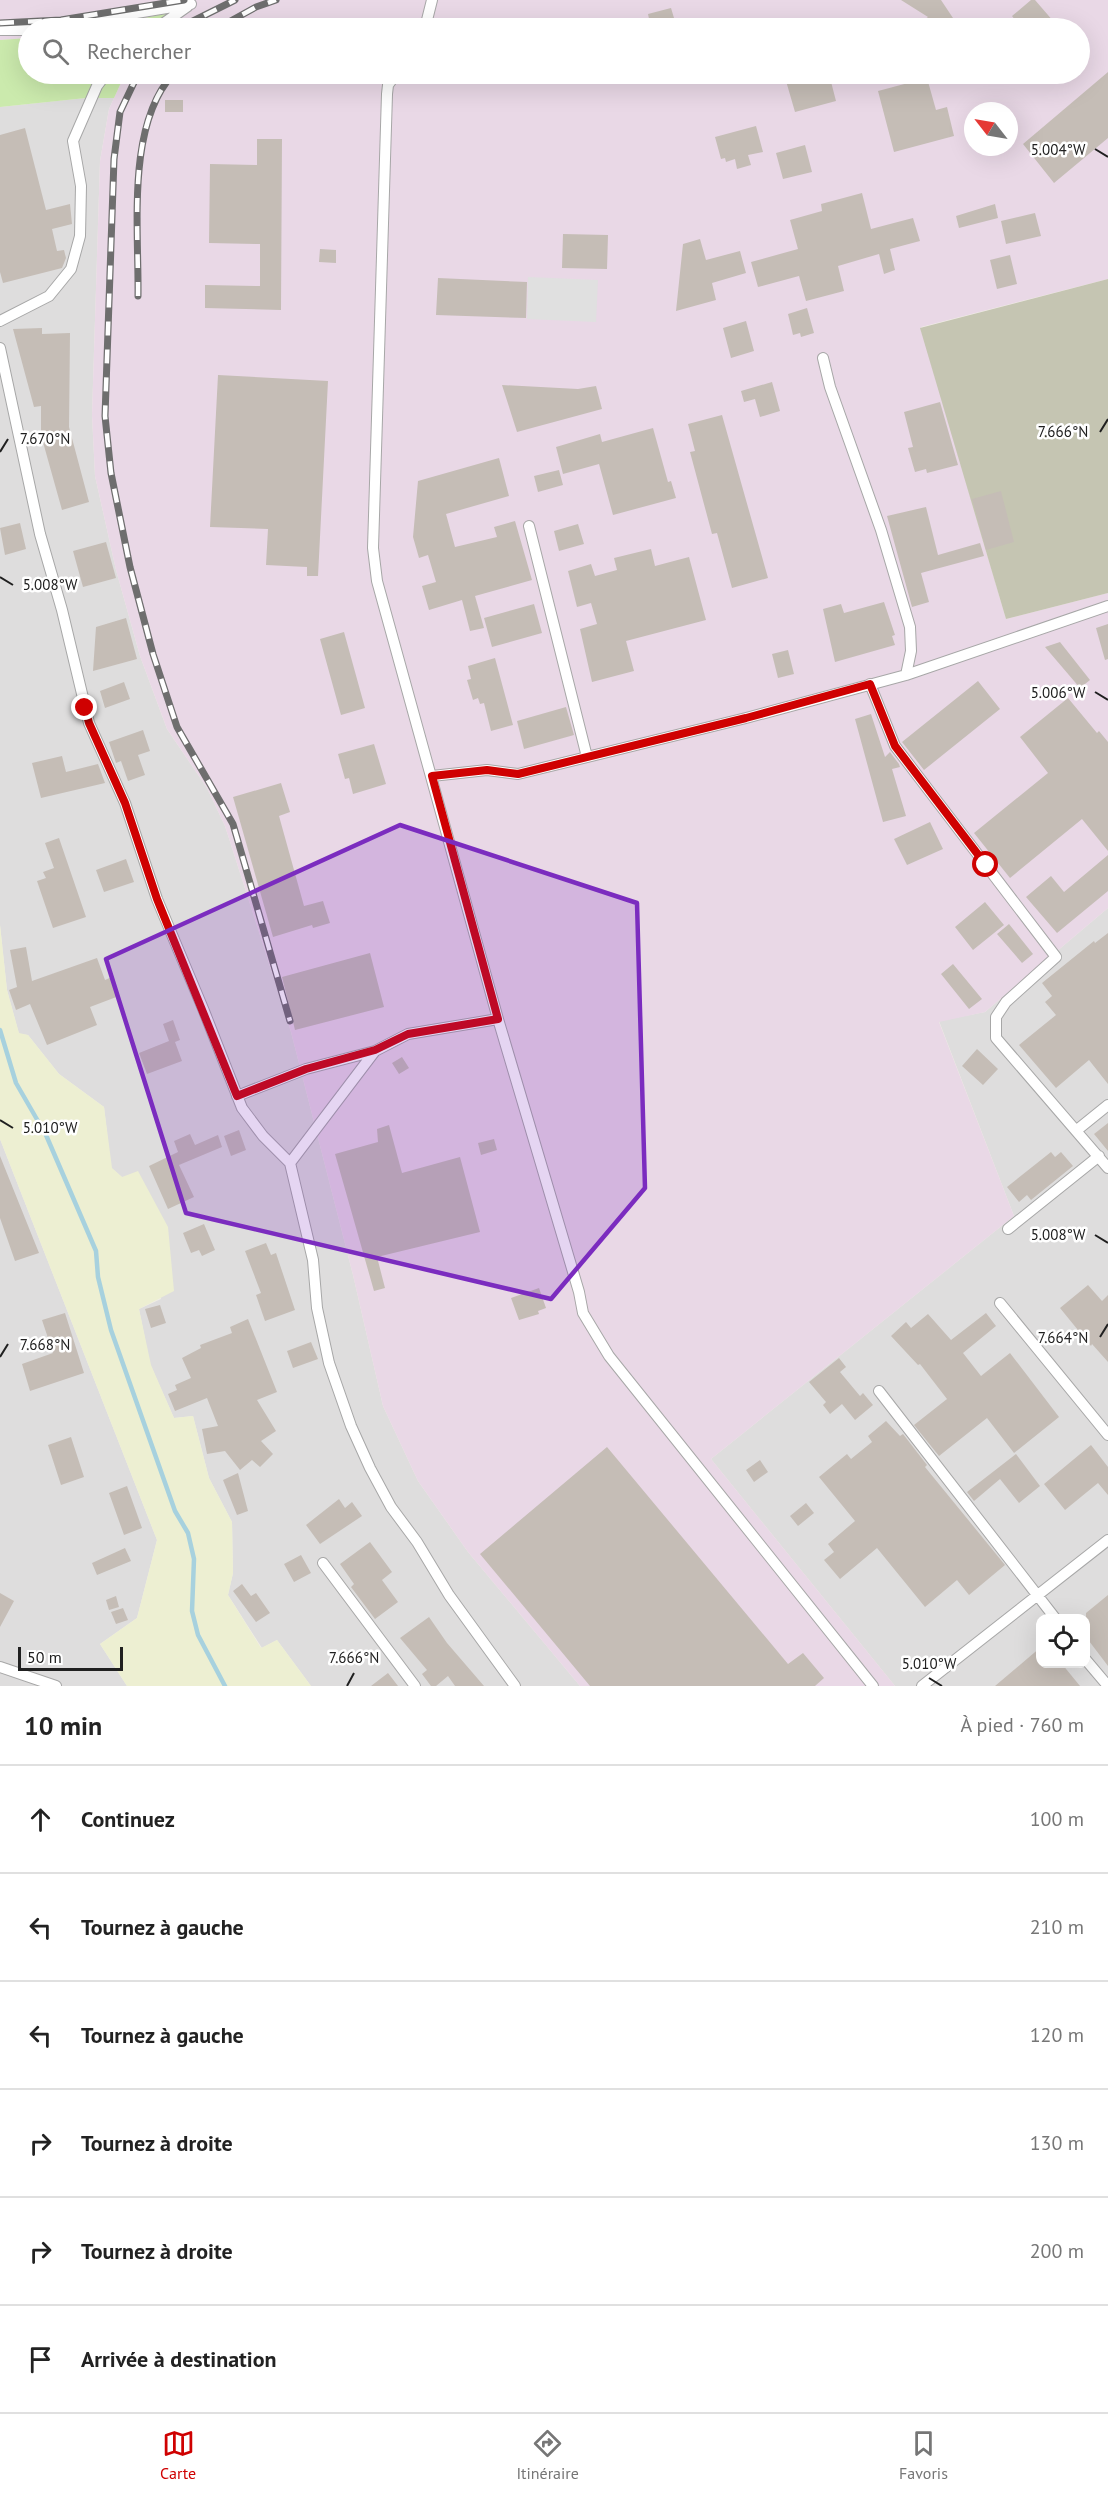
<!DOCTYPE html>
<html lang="fr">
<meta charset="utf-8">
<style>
:root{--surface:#fff;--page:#f6f6f6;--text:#222;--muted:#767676;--line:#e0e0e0;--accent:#cf0101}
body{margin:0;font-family:"PT Sans",sans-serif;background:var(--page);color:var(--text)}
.controls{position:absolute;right:18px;bottom:18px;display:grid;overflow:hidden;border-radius:12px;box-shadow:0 6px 24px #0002}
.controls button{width:54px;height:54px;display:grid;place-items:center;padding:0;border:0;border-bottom:2px solid var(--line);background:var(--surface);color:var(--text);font:30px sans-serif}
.compass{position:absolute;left:964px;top:102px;width:54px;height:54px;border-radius:50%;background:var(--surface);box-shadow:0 6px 24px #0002;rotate:301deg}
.scale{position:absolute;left:18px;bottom:15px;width:105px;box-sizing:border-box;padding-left:6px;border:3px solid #202020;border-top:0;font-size:16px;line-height:21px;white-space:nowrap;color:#202020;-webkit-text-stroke:4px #fff;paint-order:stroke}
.stop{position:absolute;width:18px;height:18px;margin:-14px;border:4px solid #cf0101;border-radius:50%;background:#fff}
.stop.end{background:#cf0101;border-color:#fff;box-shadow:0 2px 6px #0008}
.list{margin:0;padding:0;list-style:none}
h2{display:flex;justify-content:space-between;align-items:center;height:78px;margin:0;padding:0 24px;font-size:26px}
h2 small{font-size:20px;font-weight:400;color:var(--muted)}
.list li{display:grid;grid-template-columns:39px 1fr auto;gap:18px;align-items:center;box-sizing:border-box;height:108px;padding:0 24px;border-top:2px solid var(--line)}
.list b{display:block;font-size:22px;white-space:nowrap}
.list em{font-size:20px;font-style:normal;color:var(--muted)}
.icon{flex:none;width:33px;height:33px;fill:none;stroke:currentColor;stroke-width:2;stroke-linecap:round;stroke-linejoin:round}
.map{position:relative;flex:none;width:1108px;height:1686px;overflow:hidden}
.search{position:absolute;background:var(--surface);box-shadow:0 6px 24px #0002;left:18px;right:18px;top:18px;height:66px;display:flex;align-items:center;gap:15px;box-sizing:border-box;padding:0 21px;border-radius:33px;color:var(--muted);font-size:22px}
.sheet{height:726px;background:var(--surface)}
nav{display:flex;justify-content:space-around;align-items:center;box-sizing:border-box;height:84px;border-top:2px solid var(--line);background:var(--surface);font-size:16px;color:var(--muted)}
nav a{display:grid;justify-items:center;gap:3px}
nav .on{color:var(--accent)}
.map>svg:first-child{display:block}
</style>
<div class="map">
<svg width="1108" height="1686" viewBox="0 0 1108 1686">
<rect width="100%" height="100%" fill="#f0ede6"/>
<path fill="#dedddd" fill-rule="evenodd" d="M86 98H114L109 109 100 161 92 415 95 476 116 570 140 656 167 729 207 788 225 826 291 1032 353 1275 383 1406 418 1481 468 1552 580 1686H311L277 1640 262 1648 228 1595 233 1573 232 1522 209 1478 193 1416 174 1418 150 1364 139 1309 161 1299 122 1177 111 1168 104 1107 59 1074 28 1035 19 1034 7 990 0 925V107Z
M1108 908V1686H895L711 1459 1014 1216 939 1021 985 1012ZM1040 1618H1086V1664H1040Z
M0 1139 157 1540 137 1618 100 1644 127 1686H0Z"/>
<path fill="#e9d8e6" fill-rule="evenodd" d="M0 0H1108V279L921 327 1006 619 1108 593V908L985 1012 939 1022 1014 1216 711 1459 895 1686H580L468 1552 418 1481 383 1406 353 1275 291 1032 225 826 207 788 167 729 140 656 116 570 95 476 92 415 100 161 109 109 125 74H1080V28H164L184 9 99 28H28V38L0 40ZM973 111H1009V147H973Z"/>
<path fill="#c5c5b2" d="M1108 279V593L1006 619 920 328Z"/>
<path fill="#edefd2" d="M0 925 7 990 19 1033 28 1035 59 1074 104 1107 112 1168 122 1177 138 1171 168 1227 174 1291 139 1309 151 1365 174 1418 193 1416 209 1478 232 1522 233 1573 228 1595 261 1648 277 1640 311 1686H127L100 1644 137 1618 157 1540 0 1139Z"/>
<path fill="#cbeaad" d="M186 9 164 28H99Z
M28 38V74H125L114 98H86L0 107V40Z"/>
<path fill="#e0e0e0" d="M528 277 598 280 596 322 527 319Z"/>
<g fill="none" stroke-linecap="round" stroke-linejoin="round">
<path stroke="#a7d1de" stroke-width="4.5" d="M0 1030 16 1083 46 1135 96 1251 98 1277 111 1330 175 1511 188 1533 194 1559 192 1611 198 1635 225 1686"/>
</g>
<path fill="#c5bdb6" d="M901 0H941L957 24 951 28H912L928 17Z
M1031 0H1035L1054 22 1046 28H1021L1012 16Z
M671 8 677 28H651L648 14Z
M1108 72V138L1054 183 1023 144Z
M784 74H829L836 101 795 112Z
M927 78 936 110 947 107 954 136 894 152 878 91Z
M165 100H183V112H165Z
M756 126 763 152 748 155 751 165 737 169 735 159 726 162 725 158 721 159 715 137Z
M25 128 46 210 70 204 72 224 52 229 57 251 64 250 66 258 62 268 3 283 0 272V135Z
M257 139H282L281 310 205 308V285L260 286V244L209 243 210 164 257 165Z
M805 145 812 172 783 179 776 153Z
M862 193 871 229 913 218 920 241 890 249 895 270 884 274 879 254 838 266 844 291 806 301 799 276 758 287 751 262 798 249 790 220 822 211 821 204Z
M995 204 998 218 959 228 956 216Z
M1035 213 1041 236 1006 244 1001 221Z
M563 234 608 235 607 269 562 268Z
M700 239 706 260 740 251 746 273 712 283 716 300 676 311 683 244Z
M320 249 336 250V263L319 262Z
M1010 255 1017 284 997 289 990 260Z
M438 278 527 282 526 318 436 315Z
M807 308 814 333 801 337 800 333 793 335 788 314Z
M746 321 754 351 731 358 723 328Z
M42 328V334L70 333 69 427 89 502 62 510 41 435V406L34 407 13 329Z
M218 375 328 381 318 576H307V567L266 565 268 529 210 527Z
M772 382 780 411 760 417 755 399 744 402 741 391Z
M502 385 578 389 596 386 602 409 517 432Z
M940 402 958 465 927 473 926 469 915 472 908 448 913 447 904 412Z
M722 415 768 578 732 588 717 533 712 534 690 452 695 451 688 424Z
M653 428 668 482 671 481 676 498 613 515 599 464 563 474 556 447 600 434 602 442Z
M499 458 509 496 446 514 455 547 497 537 494 527 515 521 532 580 475 596 484 628 470 631 462 600 429 610 422 586 436 582 428 555 419 558 413 537 418 481Z
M559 470 563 485 538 492 534 476Z
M1001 491 1014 542 986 550 972 499Z
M926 507 938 555 980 543 984 556 921 573 929 602 912 607 887 516Z
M20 523 26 549 5 555 0 528Z
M578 524 584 544 559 551 554 531Z
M106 542 116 578 83 587 73 551Z
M651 549 655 566 689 557 706 620 626 641 634 671 592 682 580 629 597 624 591 603 577 607 568 571 591 564 595 576 617 570 614 558Z
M884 602 895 635 892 636 895 645 835 662 823 609 841 604 844 613Z
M534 604 542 633 492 647 484 618Z
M126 618 137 659 93 671 96 627Z
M1108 624V659L1105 660 1096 628Z
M344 632 365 708 341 715 320 639Z
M1060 642 1090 680 1080 688 1045 647Z
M788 650 794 674 778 678 772 654Z
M495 658 513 725 491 731 484 703 480 704 478 698 473 700 467 680 471 679 468 666Z
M978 681 1000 709 924 770 902 742Z
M124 682 130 699 105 708 100 691Z
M1068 698 1097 733 1099 731 1108 742V851L1082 819 1010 878 974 833 1048 773 1020 737Z
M566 707 574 735 524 749 517 721Z
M871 714 885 757 890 752 899 764 900 767 892 769 906 816 883 822 855 719Z
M143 730 150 751 138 755 145 775 128 781 121 761 116 763 109 742Z
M374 744 386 784 353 794 349 778 345 779 338 754Z
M62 756 66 772 98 764 105 783 41 798 32 763Z
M281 783 290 812 279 816 304 906 323 901 330 923 313 928 312 925 273 937 233 797Z
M930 822 943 849 907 865 894 839Z
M59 838 86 917 53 928 37 881 46 878 43 872 54 868 45 843Z
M1108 855V891L1057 933 1026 897 1051 876 1064 892Z
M126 859 134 882 104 892 96 870Z
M985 902 1004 925 973 950 955 927Z
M1009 924 1033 954 1022 963 997 934Z
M1108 933V1084L1089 1060 1056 1088 1019 1045 1056 1015 1045 1002 1052 996 1042 983 1094 941 1095 943Z
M26 947 32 981 97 958 105 980 112 977 119 996 90 1007 97 1025 47 1045 30 1004 16 1010 9 990 17 987 10 950Z
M370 953 384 1007 295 1030 282 977Z
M953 964 982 999 969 1009 941 974Z
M173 1020 180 1040 175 1042 182 1061 147 1074 139 1053 169 1041 163 1024Z
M977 1049 998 1069 983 1085 962 1066Z
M402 1057 409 1068 399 1074 392 1063Z
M1108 1123V1151L1094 1134Z
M389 1125 402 1173 460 1157 480 1232 377 1257 385 1288 374 1291 335 1154 378 1142 377 1129Z
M239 1130 246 1150 231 1156 224 1136Z
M190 1134 195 1145 218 1135 222 1147 179 1165 194 1197 168 1209 149 1166 178 1152 174 1141Z
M494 1139 497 1150 481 1155 478 1143Z
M1051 1152 1055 1157 1061 1152 1073 1166 1031 1200 1027 1195 1019 1202 1007 1187Z
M0 1156 39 1253 15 1261 0 1218Z
M204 1224 215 1250 202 1256 199 1250 191 1253 183 1233Z
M266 1243 271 1255 276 1253 295 1310 265 1321 256 1295 261 1293 245 1251Z
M1088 1285 1102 1301 1108 1295V1362L1092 1344 1091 1346 1060 1308Z
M539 1288 546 1308 538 1311 539 1314 519 1320 511 1298Z
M160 1305 166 1323 151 1328 145 1309Z
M65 1313 84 1373 30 1391 22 1364 53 1353 42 1320Z
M986 1313 996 1326 963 1353 981 1376 1010 1353 1059 1417 1014 1453 987 1418 939 1456 914 1425 947 1399 920 1364 918 1365 891 1336 906 1322 911 1328 928 1314 951 1340Z
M248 1319 277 1392 257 1400 276 1431 261 1441 273 1454 260 1467 252 1460 240 1470 225 1451 207 1454 202 1429 218 1426 207 1398 175 1411 168 1394 177 1390 175 1385 191 1378 182 1358 201 1348 200 1345 232 1333 230 1327Z
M311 1342 318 1359 293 1368 287 1351Z
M839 1358 846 1367 840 1372 860 1396 863 1393 873 1405 855 1420 842 1404 830 1414 823 1405 826 1402 809 1382Z
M886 1421 900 1436 903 1434 927 1465 925 1467 1005 1565 969 1595 957 1580 925 1607 877 1548 840 1579 824 1560 834 1552 828 1544 855 1521 819 1477 847 1454 851 1459 872 1442 868 1436Z
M71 1437 84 1477 61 1485 48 1445Z
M1091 1445 1108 1467V1495L1098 1483 1065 1510 1044 1484Z
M607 1447 788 1664 803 1653 824 1678 815 1686H590L480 1554Z
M1016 1454 1040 1486 1019 1503 1000 1479 974 1501 967 1492Z
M760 1460 768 1472 754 1482 746 1470Z
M238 1473 248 1511 237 1515 223 1480Z
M127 1486 142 1528 124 1535 109 1493Z
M339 1499 345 1508 352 1502 362 1516 320 1544 306 1525Z
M806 1503 814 1513 798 1526 790 1516Z
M370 1542 392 1572 382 1580 398 1602 375 1619 351 1587 354 1584 340 1564Z
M125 1548 131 1561 97 1575 92 1563Z
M301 1555 311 1573 294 1582 284 1564Z
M242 1584 251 1596 256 1593 270 1613 256 1622 233 1591Z
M0 1593 14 1601 0 1627Z
M1108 1595V1666L1086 1637V1613Z
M116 1596 119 1607 109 1610 106 1600Z
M123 1608 128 1620 116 1624 111 1612Z
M429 1617 447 1643 484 1686H455L448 1676 436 1686H431L422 1674 427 1670 400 1638Z
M1041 1647V1664H1062L1080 1686H995Z
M388 1673 398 1686H371Z"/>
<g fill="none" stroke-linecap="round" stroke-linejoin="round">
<g stroke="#a7a7a7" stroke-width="12">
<path id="minor" d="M45 28 191 4
M157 28 188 6
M425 28 432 0
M0 30H28
M396 74 388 85 387 94 373 548 377 581 498 1019 579 1292 583 1313 609 1356 873 1686
M0 321 49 296 71 269 80 236 81 186 73 141 97 86 106 74
M0 348 40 534 62 610 89 723 125 803 157 899 204 1011 242 1108 263 1136 290 1163 313 1260 317 1308 329 1363 351 1426 370 1468 391 1507 417 1542 449 1595 515 1686
M823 358 830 387 881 530 910 627 911 651 906 675
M529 526 587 757
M870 684 895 746 1056 957 1006 1002 996 1017V1038L1108 1168
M432 776 487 770 518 774 746 718 906 675 1108 606
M237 1096 306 1069 375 1051 408 1034 498 1019
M1077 1130 1108 1105
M290 1163 375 1051
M1008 1229 1099 1156
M1000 1303 1108 1435
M879 1391 1055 1618
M323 1563 415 1686
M1086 1660 1108 1686
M0 1667 56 1686
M922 1686 1108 1540"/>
</g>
<use href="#minor" stroke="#fff" stroke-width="10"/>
<g stroke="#6e6e6e" stroke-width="7">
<path id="rail" d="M0 23 61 20 184 0
M179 28 235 0
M218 28 256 7 276 0
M138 74 120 112 114 159 105 416 111 473 130 567 153 654 177 727 233 824 290 1021
M138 296C139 229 126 126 173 74"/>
</g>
<use href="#rail" stroke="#fff" stroke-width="4.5" stroke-dasharray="14" stroke-linecap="butt"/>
</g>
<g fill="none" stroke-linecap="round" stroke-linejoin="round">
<path stroke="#cf0101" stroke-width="8" d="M85 708 89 723 125 803 157 899 237 1096 306 1069 375 1050 408 1034 498 1019 432 776 487 770 518 774 746 718 870 684 895 746 986 865"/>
</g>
<path fill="#7b2cbf" fill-opacity="0.2" stroke="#7b2cbf" stroke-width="4.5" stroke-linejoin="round" d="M400 825 637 903 645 1188 551 1299 186 1213 106 959Z"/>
<path fill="none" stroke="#202020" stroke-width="2" d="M1095 149 1108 157M1100 432 1108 419M0 452 8 439M0 577 13 585M1095 692 1108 700M0 1120 13 1128M1095 1235 1108 1243M1100 1337 1108 1324M0 1357 8 1344M929 1678 942 1686M347 1686 354 1673"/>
<g font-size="15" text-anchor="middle" fill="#202020" stroke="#fff" stroke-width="5" stroke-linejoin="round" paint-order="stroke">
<text x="1058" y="155">5.004°W</text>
<text x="1063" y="437">7.666°N</text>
<text x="45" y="444">7.670°N</text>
<text x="50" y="590">5.008°W</text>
<text x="1058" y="698">5.006°W</text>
<text x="50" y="1133">5.010°W</text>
<text x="1058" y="1240">5.008°W</text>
<text x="1063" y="1343">7.664°N</text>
<text x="45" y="1350">7.668°N</text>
<text x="354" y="1663">7.666°N</text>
<text x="929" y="1669">5.010°W</text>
</g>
</svg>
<div class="controls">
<button><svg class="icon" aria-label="locate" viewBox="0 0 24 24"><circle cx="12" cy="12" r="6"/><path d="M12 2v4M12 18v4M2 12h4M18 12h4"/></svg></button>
</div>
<svg class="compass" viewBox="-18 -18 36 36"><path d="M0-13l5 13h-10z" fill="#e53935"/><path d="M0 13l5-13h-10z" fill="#767676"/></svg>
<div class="scale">50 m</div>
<div class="stop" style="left:986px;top:865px"></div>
<div class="stop end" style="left:85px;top:708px"></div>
<div class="search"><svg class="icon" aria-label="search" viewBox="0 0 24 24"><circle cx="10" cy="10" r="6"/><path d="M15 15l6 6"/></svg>Rechercher</div>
</div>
<section class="sheet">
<h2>10 min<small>À pied · 760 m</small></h2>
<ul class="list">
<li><svg class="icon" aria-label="ahead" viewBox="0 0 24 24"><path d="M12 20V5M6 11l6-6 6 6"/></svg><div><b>Continuez</b></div><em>100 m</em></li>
<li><svg class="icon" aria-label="left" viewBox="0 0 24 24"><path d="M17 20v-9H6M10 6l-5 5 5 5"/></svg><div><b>Tournez à gauche</b></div><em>210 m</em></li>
<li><svg class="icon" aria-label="left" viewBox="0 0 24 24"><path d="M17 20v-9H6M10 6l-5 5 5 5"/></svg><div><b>Tournez à gauche</b></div><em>120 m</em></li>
<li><svg class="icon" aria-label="right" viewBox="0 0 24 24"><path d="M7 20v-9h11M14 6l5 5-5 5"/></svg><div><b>Tournez à droite</b></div><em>130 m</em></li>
<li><svg class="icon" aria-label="right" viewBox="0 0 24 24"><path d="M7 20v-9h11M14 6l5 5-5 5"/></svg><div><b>Tournez à droite</b></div><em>200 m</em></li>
<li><svg class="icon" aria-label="arrive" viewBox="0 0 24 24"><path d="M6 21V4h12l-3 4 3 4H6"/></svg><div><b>Arrivée à destination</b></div></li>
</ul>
</section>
<nav>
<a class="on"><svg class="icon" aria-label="map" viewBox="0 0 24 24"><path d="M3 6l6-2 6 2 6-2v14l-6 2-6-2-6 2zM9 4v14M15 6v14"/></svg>Carte</a>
<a><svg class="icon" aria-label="directions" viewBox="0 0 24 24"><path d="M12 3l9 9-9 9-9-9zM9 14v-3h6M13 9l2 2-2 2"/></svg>Itinéraire</a>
<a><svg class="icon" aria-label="saved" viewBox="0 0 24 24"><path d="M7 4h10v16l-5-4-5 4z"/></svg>Favoris</a>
</nav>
